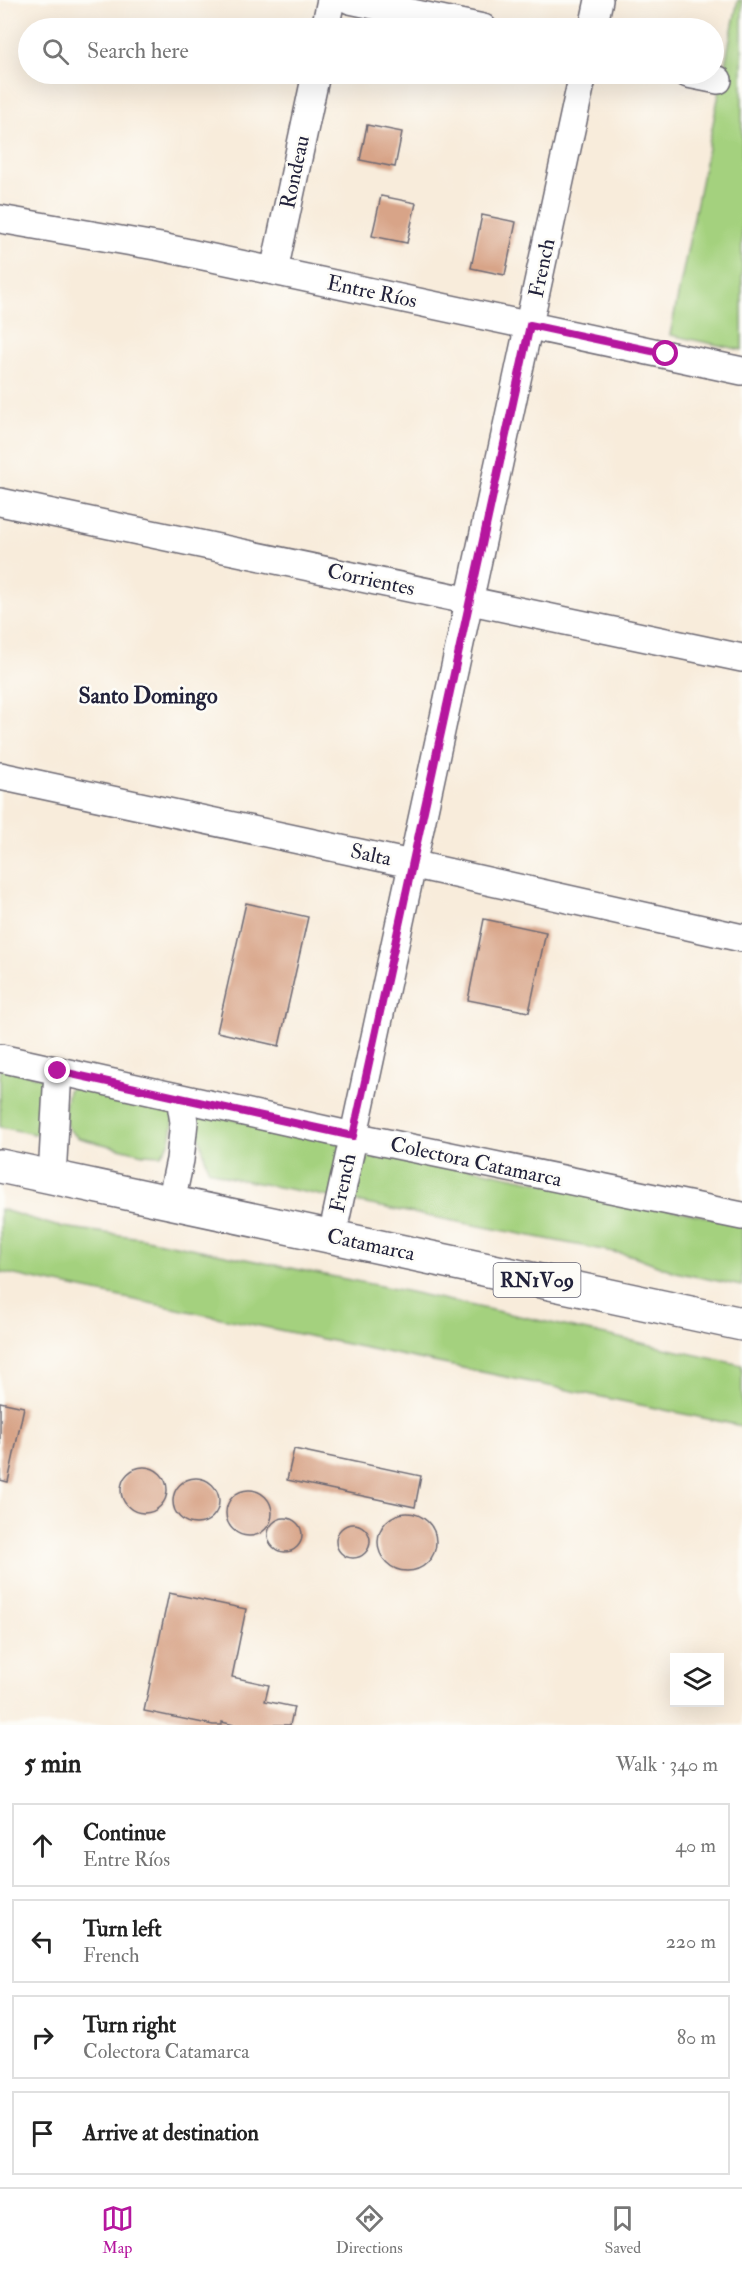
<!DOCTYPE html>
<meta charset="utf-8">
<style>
:root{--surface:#fff;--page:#f2f2f2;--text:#222;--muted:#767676;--line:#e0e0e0;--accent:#b5179e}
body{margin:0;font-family:"IM FELL Double Pica",serif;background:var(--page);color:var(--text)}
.controls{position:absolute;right:18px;bottom:18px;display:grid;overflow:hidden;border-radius:0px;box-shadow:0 6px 24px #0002}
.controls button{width:54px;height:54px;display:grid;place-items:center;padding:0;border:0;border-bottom:2px solid var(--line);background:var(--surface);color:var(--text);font:30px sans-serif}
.stop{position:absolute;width:18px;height:18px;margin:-14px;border:4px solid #b5179e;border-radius:50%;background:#fff}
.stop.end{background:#b5179e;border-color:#fff;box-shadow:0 2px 6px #0008}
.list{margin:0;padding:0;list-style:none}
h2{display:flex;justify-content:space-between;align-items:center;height:78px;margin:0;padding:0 24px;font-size:26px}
h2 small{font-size:20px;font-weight:400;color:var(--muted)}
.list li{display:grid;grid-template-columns:39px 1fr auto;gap:18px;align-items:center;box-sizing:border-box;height:84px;margin:0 12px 12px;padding:0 12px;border:2px solid var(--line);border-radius:0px}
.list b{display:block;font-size:22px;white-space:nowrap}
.list p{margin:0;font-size:20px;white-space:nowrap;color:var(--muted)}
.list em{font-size:20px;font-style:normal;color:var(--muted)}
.icon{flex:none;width:33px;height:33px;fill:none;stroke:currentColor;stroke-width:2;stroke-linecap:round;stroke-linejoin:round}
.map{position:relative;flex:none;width:742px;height:1725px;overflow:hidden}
.search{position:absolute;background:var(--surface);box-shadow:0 6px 24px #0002;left:18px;right:18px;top:18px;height:66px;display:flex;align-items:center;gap:15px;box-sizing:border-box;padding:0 21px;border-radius:33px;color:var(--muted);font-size:22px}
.sheet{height:462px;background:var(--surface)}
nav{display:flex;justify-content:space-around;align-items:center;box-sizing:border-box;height:84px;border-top:2px solid var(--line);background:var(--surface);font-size:16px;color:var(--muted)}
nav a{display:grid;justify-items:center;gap:3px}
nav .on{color:var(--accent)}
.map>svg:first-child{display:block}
</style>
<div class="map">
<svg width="742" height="1725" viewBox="0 0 742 1725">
<rect width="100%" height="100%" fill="#fdfcf7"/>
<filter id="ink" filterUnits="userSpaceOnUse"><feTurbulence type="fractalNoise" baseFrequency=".0167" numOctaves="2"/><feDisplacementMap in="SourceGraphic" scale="12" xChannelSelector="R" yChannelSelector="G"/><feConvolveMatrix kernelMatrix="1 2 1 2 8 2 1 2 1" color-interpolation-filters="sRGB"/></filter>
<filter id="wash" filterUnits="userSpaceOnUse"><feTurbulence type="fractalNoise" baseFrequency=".008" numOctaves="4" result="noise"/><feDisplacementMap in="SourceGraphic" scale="24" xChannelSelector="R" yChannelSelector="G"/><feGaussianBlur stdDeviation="1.35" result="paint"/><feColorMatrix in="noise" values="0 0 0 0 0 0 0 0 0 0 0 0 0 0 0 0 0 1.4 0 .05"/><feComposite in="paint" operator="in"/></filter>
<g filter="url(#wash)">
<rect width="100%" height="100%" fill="#f8ecdb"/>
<path fill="#a4d17e" stroke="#637a5c" stroke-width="1.5" d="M738 0H742V350L670 335Z
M0 1066 42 1078 50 1089 44 1131 34 1134 0 1127Z
M78 1084 176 1106 170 1142 161 1155 143 1154 79 1138C58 1125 65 1111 68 1090Z
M197 1112 742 1224V1286L675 1272 634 1256 227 1177 208 1169 197 1127Z
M0 1209 56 1226 141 1238 410 1292 742 1365V1426L0 1272Z"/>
<g id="blocks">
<path fill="#d8a488" d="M367 125 402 132 395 167 360 160Z
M381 196 416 203 407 243 372 236Z
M482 215 516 222 505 275 471 268Z
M246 903 308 917 279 1046 217 1032Z
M484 919 546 932 529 1012 468 1000Z
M0 1402 24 1407 8 1482 0 1480Z
M294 1449 421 1476 415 1507 287 1480Z
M121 1490a23 23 0 1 1 46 0a23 23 0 1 1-46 0Z
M173 1501a23 23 0 1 1 46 0a23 23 0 1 1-46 0Z
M226 1513a23 23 0 1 1 46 0a23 23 0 1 1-46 0Z
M378 1542a29 29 0 1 1 58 0a29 29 0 1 1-58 0Z
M268 1535a17 17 0 1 1 34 0a17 17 0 1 1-34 0Z
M336 1541a17 17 0 1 1 34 0a17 17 0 1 1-34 0Z
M169 1593 246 1609 232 1677 269 1685 265 1701 294 1707 290 1725H234L222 1722V1725H213L144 1711Z"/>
</g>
</g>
<g filter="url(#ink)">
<use href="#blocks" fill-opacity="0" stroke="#6d6973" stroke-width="1.5"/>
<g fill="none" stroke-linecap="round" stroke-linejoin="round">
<g stroke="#6d6973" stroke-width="30">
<path id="minor" d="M350 0 483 28
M325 28 331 0
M593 28 599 0
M688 74 718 80
M0 219 161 247 742 371
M274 271 316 74
M0 502 742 658
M0 776 411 864 742 938
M0 1058 353 1136 742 1216
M52 1177 58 1071
M171 1202 180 1160 184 1122 180 1098
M332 1236 583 74"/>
</g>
<g stroke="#6d6973" stroke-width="36">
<path id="primary" d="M0 1166 742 1324"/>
</g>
<use href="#minor" stroke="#fff" stroke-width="27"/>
<use href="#primary" stroke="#fff" stroke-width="33"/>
</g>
</g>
<g fill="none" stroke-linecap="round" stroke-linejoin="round" filter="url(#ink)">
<path stroke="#b5179e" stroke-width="8" d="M58 1071 353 1136 530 325 666 354"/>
</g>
<g text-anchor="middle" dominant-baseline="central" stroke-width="5" stroke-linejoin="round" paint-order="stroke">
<rect fill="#fdfcf7" stroke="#646373" stroke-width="1.5" x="493.5" y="1263" width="87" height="34" rx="4.5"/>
<g font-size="20" font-weight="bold" fill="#22223b">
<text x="537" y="1280">RN1V09</text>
</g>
<g font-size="21" fill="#22223b" stroke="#fdfcf7">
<text transform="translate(295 172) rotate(-78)">Rondeau</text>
<text transform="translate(542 268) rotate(-78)">French</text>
<text transform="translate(372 292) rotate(12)">Entre Ríos</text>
<text transform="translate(371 580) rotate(12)">Corrientes</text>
<text transform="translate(371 855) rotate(12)">Salta</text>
<text transform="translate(476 1162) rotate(12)">Colectora Catamarca</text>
<text transform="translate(343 1183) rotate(-78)">French</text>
<text transform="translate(371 1245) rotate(12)">Catamarca</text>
</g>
<g font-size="22" font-weight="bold" fill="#22223b" stroke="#fdfcf7">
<text x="148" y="696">Santo Domingo</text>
</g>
</g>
</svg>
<div class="controls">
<button><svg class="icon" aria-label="layers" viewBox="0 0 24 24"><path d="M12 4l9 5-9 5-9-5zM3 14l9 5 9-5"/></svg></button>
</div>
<div class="stop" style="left:666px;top:354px"></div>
<div class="stop end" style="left:58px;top:1071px"></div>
<div class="search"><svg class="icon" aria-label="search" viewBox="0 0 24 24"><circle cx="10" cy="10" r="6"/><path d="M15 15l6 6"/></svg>Search here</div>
</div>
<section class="sheet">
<h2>5 min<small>Walk · 340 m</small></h2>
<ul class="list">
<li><svg class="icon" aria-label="ahead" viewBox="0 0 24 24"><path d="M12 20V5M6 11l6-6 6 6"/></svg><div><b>Continue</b><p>Entre Ríos</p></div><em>40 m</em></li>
<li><svg class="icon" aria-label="left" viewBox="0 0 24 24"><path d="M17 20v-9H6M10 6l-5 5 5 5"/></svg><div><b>Turn left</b><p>French</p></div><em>220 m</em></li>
<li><svg class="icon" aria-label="right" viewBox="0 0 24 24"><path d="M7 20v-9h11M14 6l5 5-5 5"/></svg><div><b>Turn right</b><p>Colectora Catamarca</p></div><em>80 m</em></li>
<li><svg class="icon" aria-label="arrive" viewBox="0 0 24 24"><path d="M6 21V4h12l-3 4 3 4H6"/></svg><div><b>Arrive at destination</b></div></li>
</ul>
</section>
<nav>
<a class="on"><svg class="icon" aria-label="map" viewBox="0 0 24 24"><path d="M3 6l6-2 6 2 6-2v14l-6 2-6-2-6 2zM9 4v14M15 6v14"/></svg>Map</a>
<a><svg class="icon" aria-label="directions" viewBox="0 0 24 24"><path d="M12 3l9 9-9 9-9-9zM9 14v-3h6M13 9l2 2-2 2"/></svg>Directions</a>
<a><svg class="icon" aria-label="saved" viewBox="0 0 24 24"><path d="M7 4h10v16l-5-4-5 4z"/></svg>Saved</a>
</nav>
